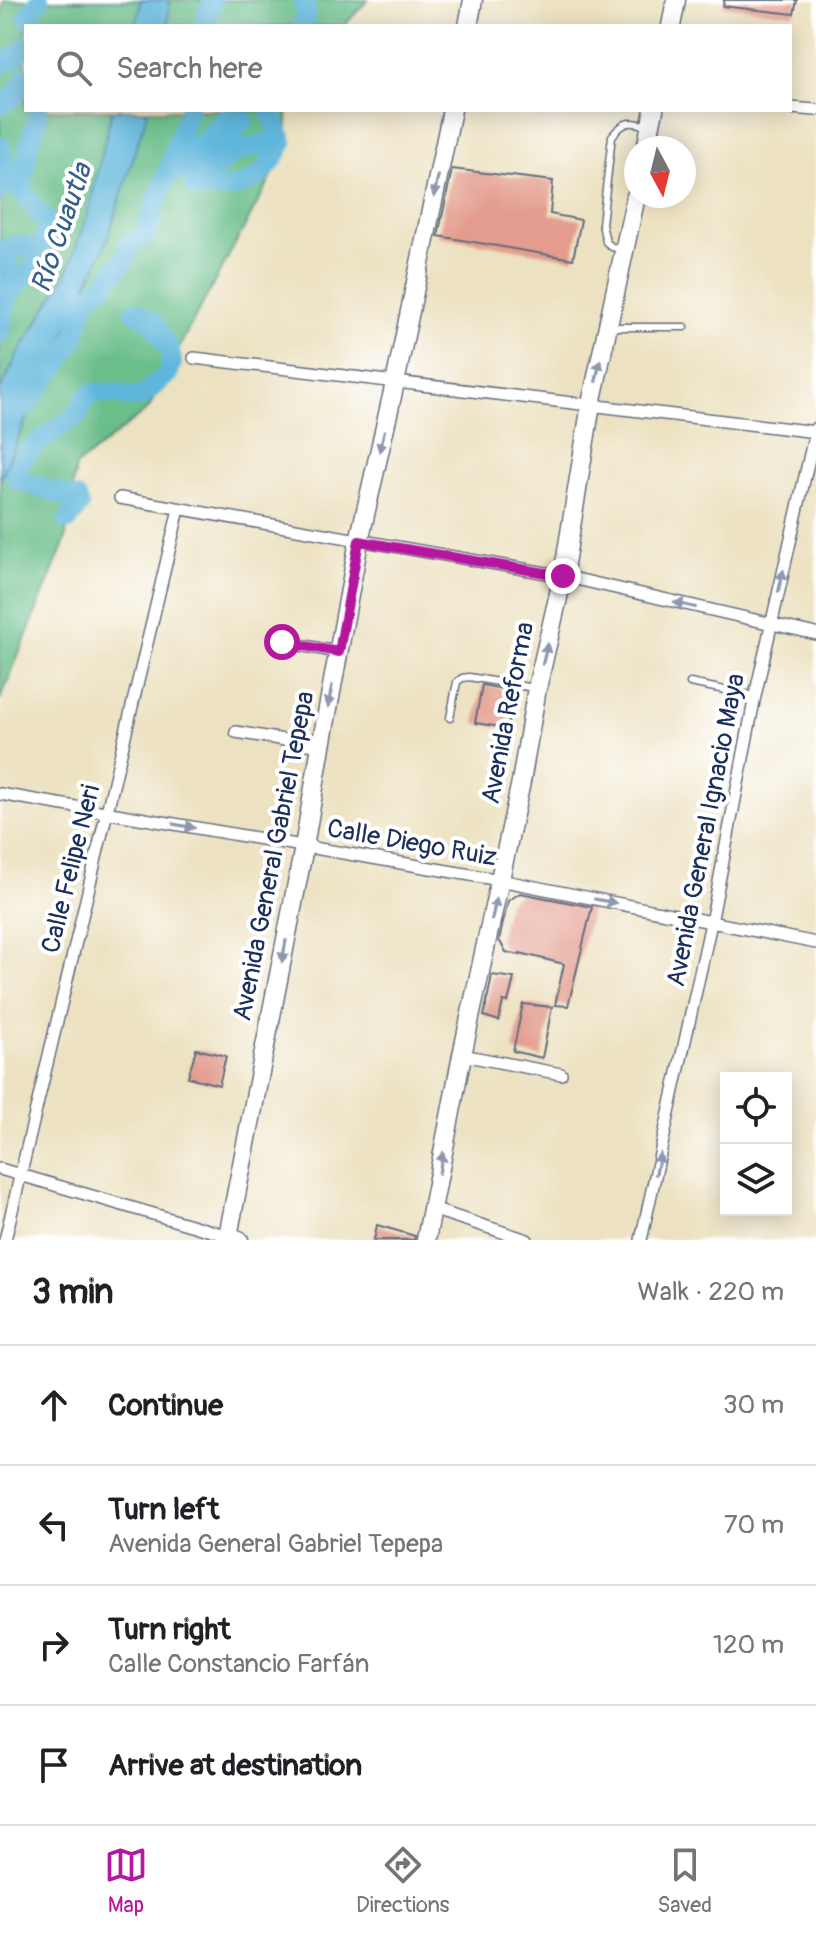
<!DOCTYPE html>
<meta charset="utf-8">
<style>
:root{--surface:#fff;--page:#f2f2f2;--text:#202124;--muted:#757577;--line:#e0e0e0;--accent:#b5179e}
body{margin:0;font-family:Pangolin,sans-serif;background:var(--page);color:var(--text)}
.controls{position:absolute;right:24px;bottom:24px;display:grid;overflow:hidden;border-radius:0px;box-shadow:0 4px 20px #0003}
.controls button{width:72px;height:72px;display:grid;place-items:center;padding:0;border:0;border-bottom:2px solid var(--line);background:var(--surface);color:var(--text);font:40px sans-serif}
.compass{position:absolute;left:624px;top:136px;width:72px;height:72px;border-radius:50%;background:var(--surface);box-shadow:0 4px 20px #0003;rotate:173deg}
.stop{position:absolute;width:24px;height:24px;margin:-18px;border:6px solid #b5179e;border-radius:50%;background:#fff}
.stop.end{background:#b5179e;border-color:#fff;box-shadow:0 2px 8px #0008}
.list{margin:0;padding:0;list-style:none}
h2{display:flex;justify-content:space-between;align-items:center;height:104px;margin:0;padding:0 32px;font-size:34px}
h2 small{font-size:26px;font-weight:400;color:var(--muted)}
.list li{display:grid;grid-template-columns:52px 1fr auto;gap:24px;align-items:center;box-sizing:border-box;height:120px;padding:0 32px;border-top:2px solid var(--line)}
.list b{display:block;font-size:30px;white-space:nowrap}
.list p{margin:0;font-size:26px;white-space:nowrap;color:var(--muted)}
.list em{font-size:26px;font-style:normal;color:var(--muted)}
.icon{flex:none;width:44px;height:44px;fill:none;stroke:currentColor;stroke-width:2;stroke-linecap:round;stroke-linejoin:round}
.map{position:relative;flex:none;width:816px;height:1240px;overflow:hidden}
.search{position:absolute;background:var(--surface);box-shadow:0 4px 20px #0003;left:24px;right:24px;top:24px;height:88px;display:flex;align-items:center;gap:20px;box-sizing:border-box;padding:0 28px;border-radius:0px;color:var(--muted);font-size:30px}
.sheet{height:584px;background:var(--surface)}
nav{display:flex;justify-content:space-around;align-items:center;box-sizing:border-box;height:112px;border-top:2px solid var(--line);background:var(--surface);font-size:22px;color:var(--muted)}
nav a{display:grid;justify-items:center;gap:4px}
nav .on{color:var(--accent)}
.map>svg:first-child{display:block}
</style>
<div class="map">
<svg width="816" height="1240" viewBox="0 0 816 1240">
<rect width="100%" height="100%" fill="#fff"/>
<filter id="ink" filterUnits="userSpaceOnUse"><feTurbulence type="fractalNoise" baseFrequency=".0125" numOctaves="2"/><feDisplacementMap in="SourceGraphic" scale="16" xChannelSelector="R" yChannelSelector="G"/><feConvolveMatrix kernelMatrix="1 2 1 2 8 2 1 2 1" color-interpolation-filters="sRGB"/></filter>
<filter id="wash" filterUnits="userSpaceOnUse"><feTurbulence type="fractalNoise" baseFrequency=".006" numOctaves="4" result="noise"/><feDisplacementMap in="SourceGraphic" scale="32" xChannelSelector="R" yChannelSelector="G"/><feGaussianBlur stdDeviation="1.8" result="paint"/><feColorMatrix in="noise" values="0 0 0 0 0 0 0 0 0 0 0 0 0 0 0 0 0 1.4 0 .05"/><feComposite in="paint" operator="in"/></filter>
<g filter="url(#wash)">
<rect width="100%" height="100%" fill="#ece1c0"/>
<path fill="#6bbe8a" stroke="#437674" stroke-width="2" d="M4 0H368L344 26H26V110H287L288 147 185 336 149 408 76 466 65 541 0 700V20Z"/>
<path fill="#5eb6db" stroke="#3c729c" stroke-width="2" d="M141 0H170L167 26H136Z
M112 110H148L106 244 44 378 0 480V391L18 354 66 275 88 213Z"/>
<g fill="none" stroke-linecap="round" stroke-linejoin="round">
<path stroke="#5eb6db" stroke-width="20" d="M302 0C308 8 306 17 302 26
M36 26 28 16 39 0
M210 26 206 16 213 0
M0 65 21 53 26 46
M0 105 15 95 26 76
M0 146C8 159 3 176 0 190
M203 163 244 120
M180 169C183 153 200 145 210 134 218 126 225 118 234 110
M166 177 180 169 203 180C212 172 222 161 232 154 247 144 269 149 279 133
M195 188C208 188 221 189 234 187 259 183 273 163 283 142L269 110
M4 300 9 285 7 249 18 245 32 250 42 248
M0 334 8 293 16 287 40 258 48 224 21 190 29 145 37 119 38 110
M24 407 57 366 76 334 84 301 105 283 124 261 130 244 145 235 189 110
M68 520 79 506 77 498 63 495 17 479 15 473 26 453 40 441 79 413 84 399 93 393H115L131 397 142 396 168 374 172 362 170 350 153 322 135 311"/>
</g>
<g id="blocks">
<path fill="#e39c8d" d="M724 0H797L794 14 723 6Z
M452 169 553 181 550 214 581 220 573 259 438 236Z
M482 685 514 691 507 728 475 723Z
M520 893 592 907 568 1006 555 1005 564 964 520 953V955L506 952 499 940 508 901Z
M492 975 514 978 508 1002 503 1001 499 1021 484 1016Z
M523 1004 552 1007 542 1058 513 1051Z
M196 1049 226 1056 219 1085 188 1077Z
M377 1225 415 1236 414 1240H374Z"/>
</g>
</g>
<g filter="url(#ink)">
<use href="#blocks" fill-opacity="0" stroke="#646d80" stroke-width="2"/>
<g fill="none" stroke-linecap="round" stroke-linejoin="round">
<g stroke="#646d80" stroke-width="9">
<path id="service" d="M622 249 612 247 606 242 602 224 612 136C625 120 630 121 649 126
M611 327H685
M690 683 755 696
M450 718 457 682 462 678 469 677 534 688"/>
</g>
<g stroke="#646d80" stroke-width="14">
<path id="minor" d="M790 108 816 110
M194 358 816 432
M120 498 563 576 816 634
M282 642 339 652
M236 732 321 746
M0 794 500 880 816 943
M462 1055 561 1074
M0 1169 228 1236 227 1240
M432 1209 527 1240
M5 1240 179 509
M641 1240 711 923 755 696 816 428"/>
</g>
<g stroke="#646d80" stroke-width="21">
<path id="primary" d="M468 26 473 0
M671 26 676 0
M646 148 654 110
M239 1240 228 1236 304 847 321 746 359 541 395 383 452 110
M426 1240 462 1055 521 782 537 688 563 576 591 404 636 196"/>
</g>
<use href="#service" stroke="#fff" stroke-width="6"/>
<use href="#minor" stroke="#fff" stroke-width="11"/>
<use href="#primary" stroke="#fff" stroke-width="18"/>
</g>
<defs><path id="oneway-solid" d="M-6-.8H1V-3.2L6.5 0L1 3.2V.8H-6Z" transform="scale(2)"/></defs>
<g fill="#8d97ae">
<use href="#oneway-solid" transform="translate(436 186) rotate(102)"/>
<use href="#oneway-solid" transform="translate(598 371) rotate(-78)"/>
<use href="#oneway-solid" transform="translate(382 441) rotate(103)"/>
<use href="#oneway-solid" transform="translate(781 581) rotate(-77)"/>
<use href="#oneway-solid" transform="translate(685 605) rotate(-167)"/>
<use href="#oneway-solid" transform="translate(545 654) rotate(-77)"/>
<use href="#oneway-solid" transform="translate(330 696) rotate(101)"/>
<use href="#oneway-solid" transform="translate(184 826) rotate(10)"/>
<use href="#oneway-solid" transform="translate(605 901) rotate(11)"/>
<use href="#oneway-solid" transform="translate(494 909) rotate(-78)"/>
<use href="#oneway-solid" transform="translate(284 951) rotate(101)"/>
<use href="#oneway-solid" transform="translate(441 1163) rotate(-79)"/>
<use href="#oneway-solid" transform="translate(658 1164) rotate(-78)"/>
</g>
</g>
<g fill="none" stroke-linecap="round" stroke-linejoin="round" filter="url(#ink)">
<path stroke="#b5179e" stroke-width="10" d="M282 642 339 652 359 541 563 576"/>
</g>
<g text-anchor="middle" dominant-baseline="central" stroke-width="8" stroke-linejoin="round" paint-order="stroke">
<g font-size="26" fill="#1b2f5e" stroke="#fff">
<text transform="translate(508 713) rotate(-79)">Avenida Reforma</text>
<text transform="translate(706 830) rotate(-79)">Avenida General Ignacio Maya</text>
<text transform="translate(412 843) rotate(10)">Calle Diego Ruiz</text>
<text transform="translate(274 856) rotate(-79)">Avenida General Gabriel Tepepa</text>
<text transform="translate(71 869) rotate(-76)">Calle Felipe Neri</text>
</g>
<g font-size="28" font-style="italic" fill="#325e8a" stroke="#fff">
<text transform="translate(62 228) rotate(-71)">Río Cuautla</text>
</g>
</g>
</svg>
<div class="controls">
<button><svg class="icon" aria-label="locate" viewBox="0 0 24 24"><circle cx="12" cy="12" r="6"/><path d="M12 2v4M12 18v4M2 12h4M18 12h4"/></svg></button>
<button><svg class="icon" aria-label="layers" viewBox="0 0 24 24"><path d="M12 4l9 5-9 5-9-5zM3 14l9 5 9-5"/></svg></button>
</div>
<svg class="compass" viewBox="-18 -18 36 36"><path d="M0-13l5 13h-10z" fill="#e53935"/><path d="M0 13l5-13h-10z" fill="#757577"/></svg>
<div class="stop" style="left:282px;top:642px"></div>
<div class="stop end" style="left:563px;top:576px"></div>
<div class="search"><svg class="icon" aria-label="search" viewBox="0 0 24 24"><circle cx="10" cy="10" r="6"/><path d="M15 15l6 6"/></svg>Search here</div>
</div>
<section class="sheet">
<h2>3 min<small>Walk · 220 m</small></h2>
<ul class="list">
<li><svg class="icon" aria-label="ahead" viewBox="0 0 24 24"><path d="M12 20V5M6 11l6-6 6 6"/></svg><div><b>Continue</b></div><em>30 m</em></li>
<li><svg class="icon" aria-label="left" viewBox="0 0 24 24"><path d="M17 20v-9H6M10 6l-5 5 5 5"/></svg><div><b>Turn left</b><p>Avenida General Gabriel Tepepa</p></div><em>70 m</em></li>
<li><svg class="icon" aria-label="right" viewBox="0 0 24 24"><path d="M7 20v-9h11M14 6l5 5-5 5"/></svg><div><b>Turn right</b><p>Calle Constancio Farfán</p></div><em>120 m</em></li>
<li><svg class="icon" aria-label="arrive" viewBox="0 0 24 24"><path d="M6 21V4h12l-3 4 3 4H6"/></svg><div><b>Arrive at destination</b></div></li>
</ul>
</section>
<nav>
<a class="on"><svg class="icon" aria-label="map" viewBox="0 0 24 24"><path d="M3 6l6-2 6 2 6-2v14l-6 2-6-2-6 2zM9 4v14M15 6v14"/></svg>Map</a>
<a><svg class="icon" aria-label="directions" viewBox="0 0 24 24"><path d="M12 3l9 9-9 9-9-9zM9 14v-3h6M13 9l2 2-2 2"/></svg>Directions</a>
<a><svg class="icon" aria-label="saved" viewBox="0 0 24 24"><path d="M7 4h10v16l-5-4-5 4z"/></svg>Saved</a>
</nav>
